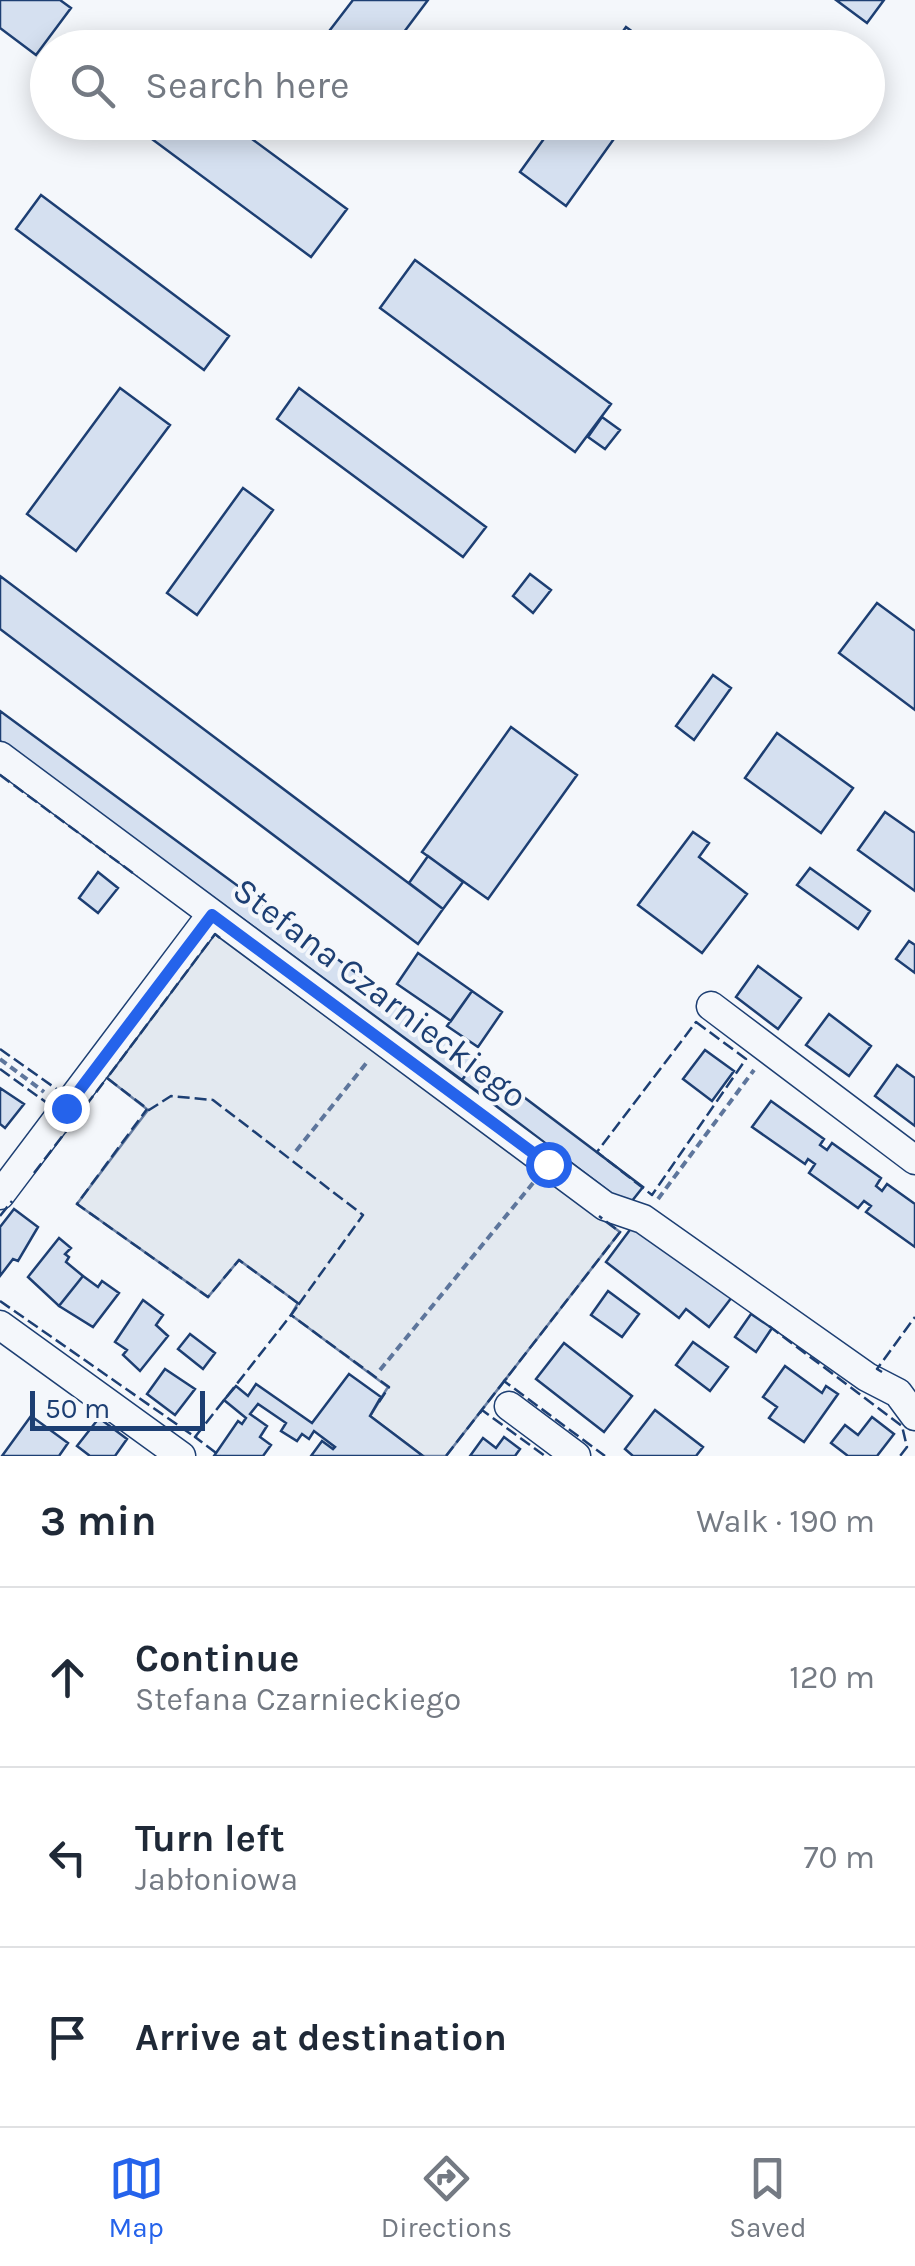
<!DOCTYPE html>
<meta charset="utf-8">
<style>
:root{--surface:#fff;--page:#f2f2f3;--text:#1f2937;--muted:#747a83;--line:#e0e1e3;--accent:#2563eb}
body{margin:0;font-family:Karla,sans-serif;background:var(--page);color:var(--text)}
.scale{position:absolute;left:30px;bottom:25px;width:175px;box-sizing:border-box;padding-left:10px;border:5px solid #1d3f73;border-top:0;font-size:28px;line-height:35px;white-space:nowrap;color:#1d3f73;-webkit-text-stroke:8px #f4f7fb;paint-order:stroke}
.stop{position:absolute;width:30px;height:30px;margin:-22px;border:8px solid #2563eb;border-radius:50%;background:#fff}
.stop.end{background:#2563eb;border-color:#fff;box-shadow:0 2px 10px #0008}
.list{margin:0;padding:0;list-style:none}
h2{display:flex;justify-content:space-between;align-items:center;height:130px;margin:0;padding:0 40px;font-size:42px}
h2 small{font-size:32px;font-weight:400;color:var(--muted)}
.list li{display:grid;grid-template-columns:65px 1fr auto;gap:30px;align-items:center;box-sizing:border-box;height:180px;padding:0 40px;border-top:2px solid var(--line)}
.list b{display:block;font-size:38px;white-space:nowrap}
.list p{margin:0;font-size:32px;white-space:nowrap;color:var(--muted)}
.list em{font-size:32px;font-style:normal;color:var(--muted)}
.icon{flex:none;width:55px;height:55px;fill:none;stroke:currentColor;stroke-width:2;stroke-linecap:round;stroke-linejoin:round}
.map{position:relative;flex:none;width:915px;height:1456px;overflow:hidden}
.search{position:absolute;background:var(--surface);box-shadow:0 5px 25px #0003;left:30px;right:30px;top:30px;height:110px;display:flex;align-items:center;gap:25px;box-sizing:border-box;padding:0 35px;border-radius:55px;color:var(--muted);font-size:38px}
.sheet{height:670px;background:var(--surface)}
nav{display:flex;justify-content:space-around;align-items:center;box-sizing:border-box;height:140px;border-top:2px solid var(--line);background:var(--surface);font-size:28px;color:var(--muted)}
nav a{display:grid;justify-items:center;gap:5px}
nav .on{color:var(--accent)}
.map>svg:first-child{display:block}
</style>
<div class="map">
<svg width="915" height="1456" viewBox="0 0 915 1456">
<rect width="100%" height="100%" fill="#f4f7fb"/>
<path fill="#e3e9f0" stroke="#687fa3" stroke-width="2.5" d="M215 934 620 1232 446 1456H423L370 1416 388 1387 291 1315 298 1303 239 1260 208 1297 77 1204 148 1110 107 1078Z"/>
<path fill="#d5e0f0" stroke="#1d3f73" stroke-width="2.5" d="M0 0H60L71 8 36 55 0 28Z
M353 0H428L392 48H353L330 30Z
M836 0H884L867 23Z
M626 27 655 48H611Z
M129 122H229L347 209 311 257Z
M556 122H626L566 206 520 172Z
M41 195 229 336 204 370 16 229Z
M415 260 611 404 575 452 380 308Z
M120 388 170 425 76 551 27 514Z
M299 388 486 527 463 557 277 419Z
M602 417 620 430 605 449 588 437Z
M243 488 273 510 197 615 167 593Z
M530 574 551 590 533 613 513 596Z
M0 576 443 909 418 944 0 629Z
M877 603 915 631V710L839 653Z
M713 675 731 688 694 740 676 726Z
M0 711 476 1061 462 1080 0 741Z
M511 727 577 775 488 899 422 852Z
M777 733 853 788 821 833 745 778Z
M885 812 915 833V891L858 850Z
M693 832 709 843 699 857 747 894 702 953 638 905Z
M428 856 463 882 443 909 409 883Z
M810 868 870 911 858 929 797 885Z
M98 872 118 888 98 913 79 898Z
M909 941 915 945V973L896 959Z
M418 953 472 991 451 1021 397 984Z
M758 966 801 998 778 1029 736 997Z
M472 991 502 1012 478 1047 447 1026Z
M829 1014 871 1046 849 1076 806 1045Z
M705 1050 734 1071 712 1101 683 1079Z
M476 1061 643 1187 628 1206 462 1080Z
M897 1065 915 1078V1126L875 1096Z
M0 1088 24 1104 5 1128 0 1124Z
M771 1101 824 1139 820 1145 827 1150 832 1143 881 1178 876 1186 882 1191 887 1184 915 1204V1247L866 1212 871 1206 864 1201 858 1208 809 1173 815 1164 808 1159 805 1164 752 1127Z
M14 1209 38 1227 18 1261 13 1259 0 1276V1227Z
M635 1223 732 1297 709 1327 686 1309 679 1318 606 1262Z
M59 1238 71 1248 65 1254 69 1257 66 1262 83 1276 59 1306 28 1277Z
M83 1276 98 1287 102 1281 119 1293 93 1327 59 1306Z
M608 1291 639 1314 622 1337 591 1315Z
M143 1300 163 1315 156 1325 168 1336 140 1371 123 1355 127 1350 115 1342Z
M751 1314 772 1328 756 1352 735 1337Z
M190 1334 215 1353 203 1369 178 1349Z
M693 1342 728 1367 710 1391 676 1365Z
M564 1343 632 1396 604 1432 536 1379Z
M785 1366 822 1393 826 1386 838 1394 804 1442 769 1418 777 1407 763 1397Z
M165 1369 195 1389 175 1415 147 1394Z
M349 1374 381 1397 370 1416 423 1456H311L322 1441 333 1449 335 1447 314 1431 309 1439 302 1434 297 1441 281 1431 286 1423 258 1404 250 1414 267 1426 260 1437 271 1445 263 1456H214L238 1421 242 1424 246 1418 224 1400 236 1386 248 1396 256 1384 312 1423Z
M655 1410 703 1447 696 1456H633L625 1449Z
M31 1416 68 1443 59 1456H2Z
M872 1417 894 1434 877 1456H848L831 1443 845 1425 858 1435Z
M99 1418 127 1439 115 1456H90L77 1446Z
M504 1437 520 1449 515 1456H470L483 1438 496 1448Z"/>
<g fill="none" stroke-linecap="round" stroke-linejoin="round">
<g stroke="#1d3f73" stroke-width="31">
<path id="minor" d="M0 756 605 1206 643 1219 867 1377 898 1393 915 1416
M711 1006 915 1160
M0 1195 211 915
M0 1325 181 1456
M509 1406 576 1456"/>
</g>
<path stroke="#5e769c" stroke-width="4" stroke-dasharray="8 5" stroke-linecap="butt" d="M0 1059 44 1092
M296 1151 368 1061
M658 1199 754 1070
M380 1370 533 1183"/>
<use href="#minor" stroke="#f4f7fb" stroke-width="28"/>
<path stroke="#1d3f73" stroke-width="2.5" stroke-dasharray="12 5" stroke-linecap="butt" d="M0 775 137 876
M220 938 215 934 107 1078 149 1110 171 1096 213 1100 363 1215 291 1315 389 1387 379 1402
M696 1022 746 1059 652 1195 597 1152Z
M0 1049 65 1095
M0 1069 54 1108 52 1110
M34 1173 107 1078
M0 1216 12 1201
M0 1301 195 1437 291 1315 299 1304 239 1260 208 1297 77 1204 147 1109
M769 1326 902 1426 907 1447 900 1456
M882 1372 877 1369 915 1317
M507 1378 504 1381 605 1456
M480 1413 482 1410 545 1456
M197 1435 195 1437 220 1456
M446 1456 620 1232 599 1216"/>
</g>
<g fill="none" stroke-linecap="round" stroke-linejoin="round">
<path stroke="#2563eb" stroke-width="12" d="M66 1108 212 915 548 1164"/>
</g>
<g text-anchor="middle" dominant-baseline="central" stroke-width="8" stroke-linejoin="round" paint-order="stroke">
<g font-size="35" fill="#1d3f73" stroke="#f4f7fb">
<text transform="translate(380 993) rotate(37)">Stefana Czarnieckiego</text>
</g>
</g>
</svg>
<div class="scale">50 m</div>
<div class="stop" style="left:548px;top:1164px"></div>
<div class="stop end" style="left:66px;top:1108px"></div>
<div class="search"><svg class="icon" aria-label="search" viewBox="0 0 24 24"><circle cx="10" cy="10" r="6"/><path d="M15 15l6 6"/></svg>Search here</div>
</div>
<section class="sheet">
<h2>3 min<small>Walk · 190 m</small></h2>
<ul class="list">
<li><svg class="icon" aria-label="ahead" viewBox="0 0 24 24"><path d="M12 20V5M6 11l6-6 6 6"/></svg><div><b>Continue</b><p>Stefana Czarnieckiego</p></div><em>120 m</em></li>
<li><svg class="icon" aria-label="left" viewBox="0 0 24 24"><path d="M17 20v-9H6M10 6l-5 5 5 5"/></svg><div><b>Turn left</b><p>Jabłoniowa</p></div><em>70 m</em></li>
<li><svg class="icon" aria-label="arrive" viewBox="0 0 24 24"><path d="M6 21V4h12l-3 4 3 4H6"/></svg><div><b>Arrive at destination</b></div></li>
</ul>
</section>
<nav>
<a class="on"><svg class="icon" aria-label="map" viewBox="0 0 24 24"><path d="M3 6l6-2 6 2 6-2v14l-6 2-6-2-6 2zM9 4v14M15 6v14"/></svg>Map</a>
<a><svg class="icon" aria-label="directions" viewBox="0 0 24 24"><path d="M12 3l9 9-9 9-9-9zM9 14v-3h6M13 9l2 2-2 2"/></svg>Directions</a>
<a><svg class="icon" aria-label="saved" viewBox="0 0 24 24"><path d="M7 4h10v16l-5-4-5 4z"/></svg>Saved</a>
</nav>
